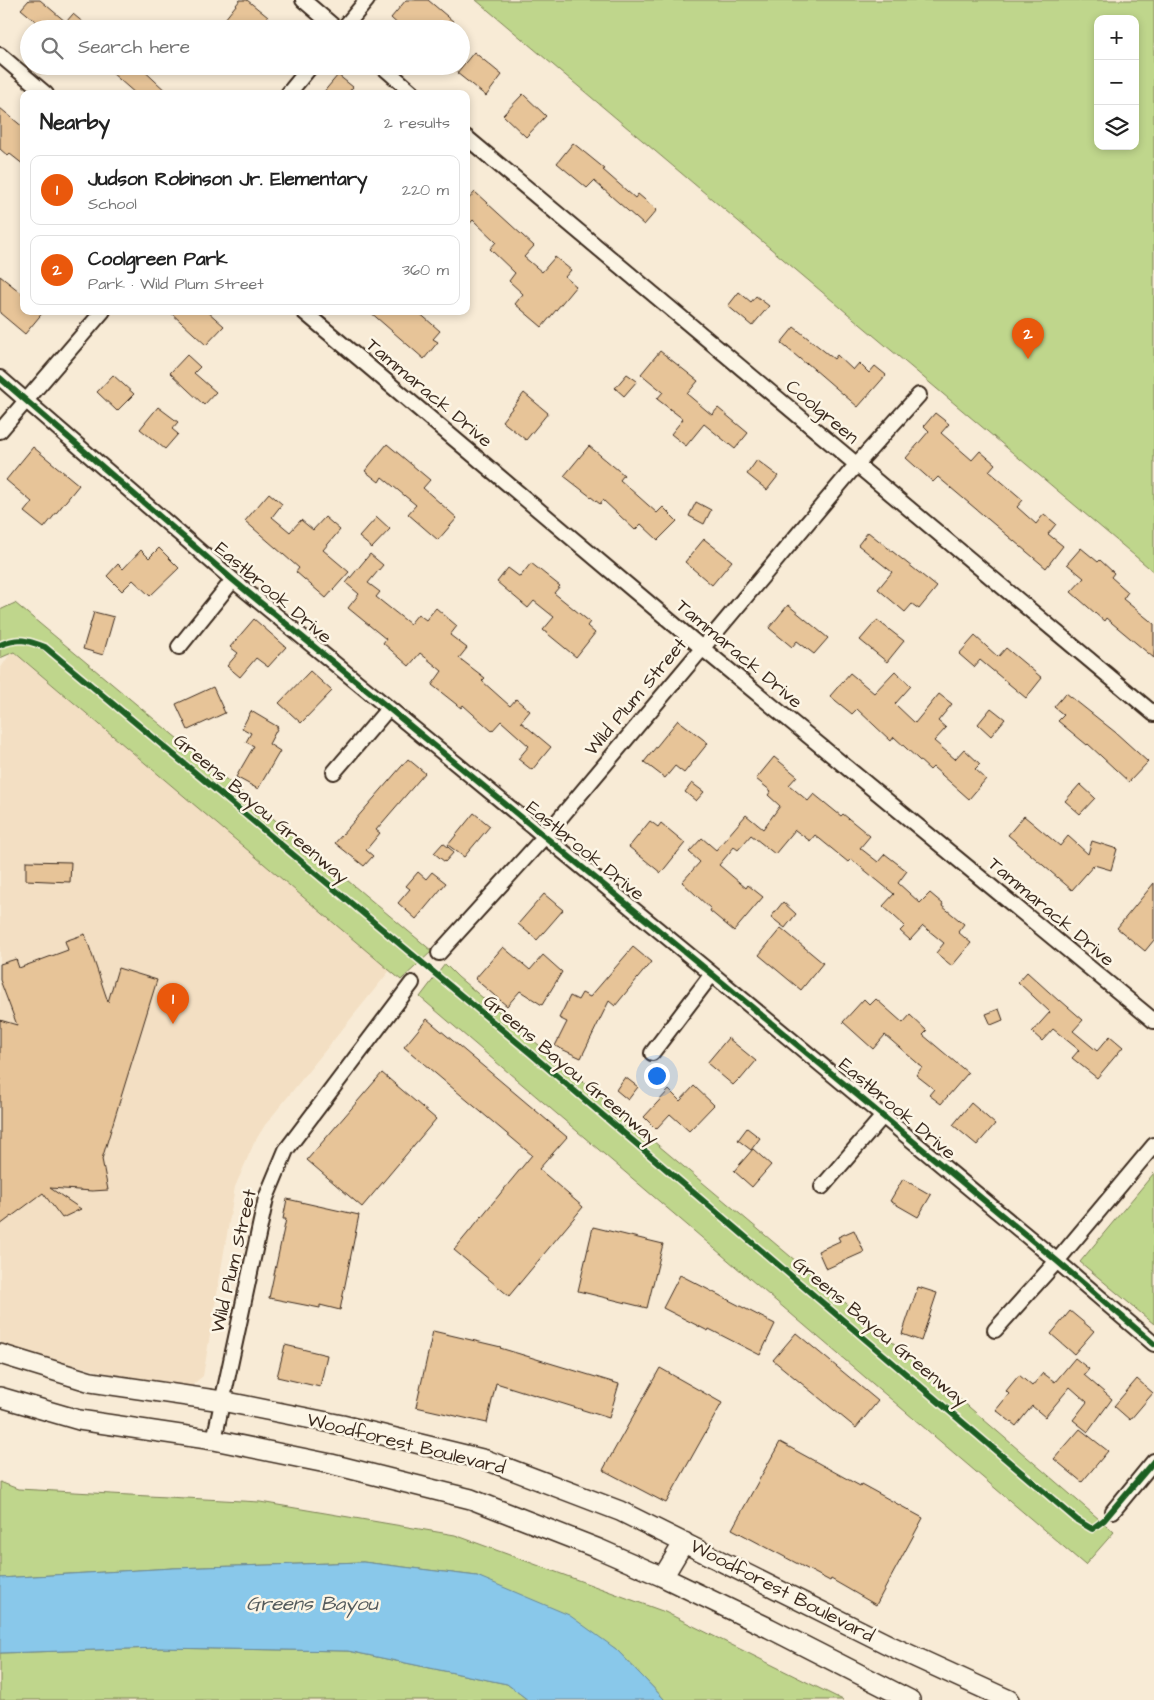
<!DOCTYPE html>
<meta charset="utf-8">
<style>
:root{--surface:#fff;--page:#f6f6f6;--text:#222;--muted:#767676;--line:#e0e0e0;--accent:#ea580c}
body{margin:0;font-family:"Architects Daughter",sans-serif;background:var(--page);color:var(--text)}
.controls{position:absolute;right:15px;top:15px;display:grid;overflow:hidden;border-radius:10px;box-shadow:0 2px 8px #0003}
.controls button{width:45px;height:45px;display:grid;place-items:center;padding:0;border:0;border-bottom:1px solid var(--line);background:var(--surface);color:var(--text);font:25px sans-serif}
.you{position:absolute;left:656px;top:1075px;width:18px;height:18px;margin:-12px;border:4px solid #fff;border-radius:50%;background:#1a73e8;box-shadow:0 0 0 8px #1a73e833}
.badge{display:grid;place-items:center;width:32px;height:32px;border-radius:50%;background:var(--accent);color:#fff;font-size:16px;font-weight:700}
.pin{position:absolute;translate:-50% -41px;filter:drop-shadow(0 1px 2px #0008)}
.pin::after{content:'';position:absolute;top:26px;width:18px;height:15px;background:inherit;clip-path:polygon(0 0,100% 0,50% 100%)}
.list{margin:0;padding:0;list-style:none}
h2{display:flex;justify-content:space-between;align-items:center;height:65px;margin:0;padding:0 20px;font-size:21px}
h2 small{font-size:16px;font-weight:400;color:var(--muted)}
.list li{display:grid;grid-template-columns:32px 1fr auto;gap:15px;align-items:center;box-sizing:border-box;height:70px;margin:0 10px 10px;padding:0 10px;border:1px solid var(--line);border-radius:10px}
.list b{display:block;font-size:19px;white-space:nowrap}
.list p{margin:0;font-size:16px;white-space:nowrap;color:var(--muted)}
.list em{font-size:16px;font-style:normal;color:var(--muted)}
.icon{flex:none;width:28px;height:28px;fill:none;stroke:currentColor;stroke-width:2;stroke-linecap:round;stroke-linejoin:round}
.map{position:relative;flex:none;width:1154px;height:1700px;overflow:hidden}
.search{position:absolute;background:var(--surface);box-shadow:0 2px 8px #0003;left:20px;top:20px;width:450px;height:55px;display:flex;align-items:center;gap:12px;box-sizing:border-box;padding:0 18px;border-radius:28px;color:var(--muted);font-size:19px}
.panel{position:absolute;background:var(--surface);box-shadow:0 2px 8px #0003;left:20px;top:90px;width:450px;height:225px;border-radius:10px}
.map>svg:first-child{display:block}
</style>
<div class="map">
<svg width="1154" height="1700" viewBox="0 0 1154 1700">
<rect width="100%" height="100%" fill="#f8ebd6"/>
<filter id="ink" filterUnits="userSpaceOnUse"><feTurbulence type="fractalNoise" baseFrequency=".02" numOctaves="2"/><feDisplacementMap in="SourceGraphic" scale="10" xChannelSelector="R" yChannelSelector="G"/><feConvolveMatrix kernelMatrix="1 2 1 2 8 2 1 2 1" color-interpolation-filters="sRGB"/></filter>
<g filter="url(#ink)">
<path fill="#f3dfc3" d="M12 651 391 969 265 1125 254 1143 235 1187 203 1376 191 1386 108 1373 43 1358 0 1345V669Z"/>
<path fill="#bfd68c" stroke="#7d8055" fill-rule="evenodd" d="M476 0H1154V572ZM1098 19H1135V146H1098Z
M15 603 432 951 401 980 14 652 0 658V610Z
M445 964 458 977 947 1388 1114 1532 1085 1565 420 997Z
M1154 1173V1324L1080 1262Z
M0 1482 18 1489 260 1502 455 1535 665 1612 843 1700H665L616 1649 477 1576 363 1562 173 1568 0 1578Z
M158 1648 348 1651 507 1684 528 1700H0V1653Z"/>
<path fill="#89c8ea" stroke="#6a8998" d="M363 1562 477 1576 569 1615 616 1649 665 1700H528L507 1684 348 1651 158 1648 0 1653V1578L173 1568Z"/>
<path fill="#e7c498" stroke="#3b2a1e" d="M29 0H40L66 22 73 14 91 29H45L21 9Z
M240 0H247L268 17 258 29H237L225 19Z
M406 0H428L454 22 448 29H403L391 18Z
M474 52 502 75 486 96 457 73Z
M104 66H139L169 94H136Z
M338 75 353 87 347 94H322Z
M523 94 546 116 526 137 503 115Z
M0 108 24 128V165L10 154 8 156 0 149Z
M573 143 605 169 603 170 635 198 638 194 657 210 644 225 594 181 587 188 557 163Z
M475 192 534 246 524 257 542 272 555 257 571 270 565 277 576 286 542 327 515 304 523 294 509 281 515 273 490 249 496 242 473 220 466 228V202Z
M0 276 24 295V311H44L25 334 0 313Z
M739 292 751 302 756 296 769 306 752 326 728 306Z
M169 311H207L224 326 206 345Z
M369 311H417L440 331 433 339 438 342 424 359Z
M794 327 834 359 837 355 853 370 859 363 869 373 875 366 886 375 858 407 807 363 806 364 781 343Z
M660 351 698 381 687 394 712 415 718 408 748 433 735 449 704 424 686 446 671 434 683 419 657 399 663 392 641 374Z
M187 355 200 367 194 373 216 392 204 405 170 373Z
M627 374 637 381 624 396 615 388Z
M113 375 134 394 117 411 97 392Z
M524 393 548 413 526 440 502 421Z
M158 407 178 422 172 429 178 434 165 449 140 429Z
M935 413 949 424 941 433 972 460 980 451 995 464 989 471 1023 500 1017 507 1036 524 1044 514 1056 524 1048 534 1063 546 1046 568 938 477 933 482 906 458 929 431 924 426Z
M387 444 430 480 423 488 457 518 438 540 408 514 416 505 382 477 379 482 365 471Z
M589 446 624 475 620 480 657 513 663 507 677 521 658 540 641 524 635 530 603 500 600 504 564 476Z
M33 447 79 485 44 528 24 512 32 502 6 480Z
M757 460 778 476 767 490 747 474Z
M269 493 282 504 272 517 290 532 301 520 313 530 325 517 340 530 323 550 349 572 326 598 296 572 299 568 245 521Z
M696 502 711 510 704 524 689 516Z
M377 517 390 529 372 548 359 537Z
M868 532 937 587 919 609 912 604 905 612 878 589 892 572 858 545Z
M704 539 732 561 712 585 685 562Z
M159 548 179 568 150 596 133 580 122 591 107 576 118 564 123 569 141 550 149 558Z
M1081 548 1098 562 1100 560 1114 573 1111 577 1128 592 1123 599 1154 624V658L1106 618 1104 621 1071 592 1084 578 1067 564Z
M370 554 383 565 368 583 380 592 376 597 410 624 418 614 426 620 436 608 457 626 450 635 467 648 459 658 485 678 482 681 510 706 516 699 530 711 521 722 551 747 532 770 518 759 529 746 501 721 492 731 463 705 461 708 432 685 442 671 420 653 409 666 383 643 386 639 348 608 359 594 346 583Z
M531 563 560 586 554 593 590 622 587 626 595 633 576 657 543 630 554 617 534 601 528 608 497 582 508 568 520 577Z
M788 605 828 638 814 654 797 641 792 647 769 628Z
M94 612 114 617 103 655 83 649Z
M254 619 286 647 268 667 256 658 240 677 227 666 238 653 230 647Z
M877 620 904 641 887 662 860 640Z
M975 636 998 657 1006 648 1042 678 1026 698 980 660 974 667 959 654Z
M310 671 332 691 301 723 279 703Z
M895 671 911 686 895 704 915 723 939 694 952 704 938 721 946 728 934 741 955 759 964 749 980 764 975 769 986 779 969 799 933 767 930 770 894 737 891 741 857 709 852 714 830 696 850 673 874 693Z
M213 687 225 713 188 730 176 704Z
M1066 693 1115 732 1148 762 1129 782 1088 744 1087 745 1058 721 1064 715 1054 707Z
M991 708 1005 719 991 736 978 724Z
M251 711 278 727 269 744 280 751 258 789 236 777 254 746 246 742 251 733 242 728Z
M678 720 708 743 684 773 675 766 665 778 644 762Z
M774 757 797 776 789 785 808 801 814 794 841 816 843 814 870 836 860 848 878 862 885 854 907 871 898 883 920 903 930 893 943 904 942 906 964 924 958 932 971 943 952 966 936 953 944 943 923 926 910 940 900 931 905 926 883 906 894 894 851 859 848 862 815 835 810 841 795 830 775 854 751 835 738 850 734 847 719 865 746 888 748 885 763 897 734 931 710 911 711 909 682 882 700 862 689 852 702 838 716 850 746 815 763 829 780 806 768 795 771 791 756 779Z
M408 759 425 773 376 830 380 833 366 850 373 856 364 866 335 843Z
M692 783 704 792 696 801 685 792Z
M1080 784 1095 798 1080 814 1065 801Z
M474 813 490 826 464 857 448 845Z
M1024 816 1060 846 1068 836 1088 854 1092 841 1117 849 1111 870 1094 865 1072 890 1008 835Z
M650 821 658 827 661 823 685 843 661 873 629 847Z
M443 843 454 852 445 862 434 853Z
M26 861 71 862 70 882 26 880Z
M418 872 426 879 432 872 446 883 416 919 398 903 410 889 406 886Z
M1154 883V940L1145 951 1117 928Z
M544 894 563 910 537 940 518 924Z
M783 902 796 914 785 928 771 917Z
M781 928 823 963 801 990 759 955Z
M85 934 108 1002 118 968 157 980 102 1159 108 1190 92 1191 50 1188 81 1209 62 1218 43 1193 0 1225V1020L17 1025 0 980V964L16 959 19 968 68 950 65 941Z
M503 947 530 970 543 955 562 972 542 1005 520 991 507 1006 475 979Z
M633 947 651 962 615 1006 609 1001 581 1058 555 1046 567 1022 559 1018 570 996 578 1000 582 993 590 997Z
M1027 972 1059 1001 1060 1000 1083 1020 1073 1031 1097 1051 1110 1036 1123 1047 1097 1078 1072 1058 1079 1050 1053 1029 1042 1041 1032 1032 1050 1012 1018 982Z
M864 999 870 1005 876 999 903 1023 910 1015 927 1031 923 1035 968 1073 941 1104 929 1095 934 1089 916 1075 922 1067 885 1035 873 1049 843 1022Z
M999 1009 1003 1020 991 1025 986 1014Z
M427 1019 567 1137 539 1169 583 1207 509 1296 454 1250 532 1155 404 1047Z
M728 1038 756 1061 740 1080 739 1079 733 1085 707 1063Z
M382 1073 436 1119 362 1207 307 1160Z
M625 1077 638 1087 628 1100 616 1090Z
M694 1086 714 1105 689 1131 670 1114 656 1129 644 1117 669 1090 680 1101Z
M971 1103 995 1124 977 1145 953 1125Z
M747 1128 760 1138 751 1150 738 1140Z
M753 1149 771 1165 752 1187 734 1171Z
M903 1179 931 1195 918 1217 890 1201Z
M287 1199 359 1215 340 1310 320 1305V1308L269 1298 286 1219H283Z
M593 1227 663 1244 647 1308 578 1291Z
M854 1230 864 1252 826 1269 818 1251 840 1241 838 1237Z
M680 1275 775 1324 760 1355 709 1329 708 1331 663 1308Z
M918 1287 937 1293 921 1341 902 1334Z
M1070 1311 1094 1331 1074 1354 1051 1334Z
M433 1331 501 1347 500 1348 619 1384 609 1418 496 1383 487 1423 416 1407Z
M796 1333 878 1401 856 1428 773 1360Z
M285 1345 327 1355 320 1387 277 1377Z
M1075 1358 1089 1369 1084 1375 1112 1399 1088 1432 1073 1420 1087 1402 1070 1387 1045 1417 1032 1406 1016 1426 996 1410 1009 1394 1006 1391 1019 1375 1032 1386 1043 1373 1055 1382Z
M660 1368 722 1403 666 1503 603 1470Z
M1137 1379 1153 1393 1130 1420 1114 1406Z
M1080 1429 1108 1451 1082 1482 1054 1459Z
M780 1442 860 1486 861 1484 923 1518 876 1605 831 1579 830 1581 732 1529Z"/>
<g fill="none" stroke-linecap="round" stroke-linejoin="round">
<g stroke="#3b2a1e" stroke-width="18">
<path id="street" d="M303 0 337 29
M343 29 367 0
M0 55 46 94
M382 66 414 94
M288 94 311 66
M466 137 1154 714
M303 311 702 648 1154 1021
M0 378 233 580 712 974 1057 1261 1154 1344
M0 431 103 311
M179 647 233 580
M334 772 388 709
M439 953 545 836 856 465 919 395
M652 1053 712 974
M822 1187 883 1116
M995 1330 1057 1261 1154 1145
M214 1440 266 1198 286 1150 412 983
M1113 1511 1154 1461"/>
</g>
<g stroke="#3b2a1e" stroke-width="22">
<path id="secondary" d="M0 1354 91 1382 222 1401 342 1425 486 1460 620 1511 893 1647 1009 1700
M0 1397 79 1420 214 1440 331 1464 471 1499 599 1549 663 1577 769 1628 910 1700
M663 1577 684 1542"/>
</g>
<use href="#street" stroke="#fcf5e5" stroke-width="14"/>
<use href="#secondary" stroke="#fcf5e5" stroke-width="19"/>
<g stroke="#fcf5e5" stroke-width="9">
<path id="cycleway" d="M0 378 233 580 712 974 1057 1261 1154 1344
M0 645C19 637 27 640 45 647L530 1053 1077 1520 1092 1529 1104 1520 1154 1461"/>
</g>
<use href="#cycleway" stroke="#1b5e20" stroke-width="6"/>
</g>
</g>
<g text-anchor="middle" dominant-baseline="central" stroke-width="5" stroke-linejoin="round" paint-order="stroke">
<g font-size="19" fill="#3b2a1e" stroke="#fcf5e5">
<text transform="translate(429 393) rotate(40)">Tammarack Drive</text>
<text transform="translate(822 412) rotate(40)">Coolgreen</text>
<text transform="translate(273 593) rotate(40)">Eastbrook Drive</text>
<text transform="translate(739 654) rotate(40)">Tammarack Drive</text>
<text transform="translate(636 697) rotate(-50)">Wild Plum Street</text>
<text transform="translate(261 809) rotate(40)">Greens Bayou Greenway</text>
<text transform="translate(585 851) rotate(39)">Eastbrook Drive</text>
<text transform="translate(1051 912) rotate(40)">Tammarack Drive</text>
<text transform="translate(571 1070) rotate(40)">Greens Bayou Greenway</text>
<text transform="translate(897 1109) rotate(40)">Eastbrook Drive</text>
<text transform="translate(234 1261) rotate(-77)">Wild Plum Street</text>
<text transform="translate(880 1332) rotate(40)">Greens Bayou Greenway</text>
<text transform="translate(406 1444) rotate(14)">Woodforest Boulevard</text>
<text transform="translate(782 1591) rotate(27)">Woodforest Boulevard</text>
</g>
<g font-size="20" font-style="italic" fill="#52595b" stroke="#fcf5e5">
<text x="312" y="1604">Greens Bayou</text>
</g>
</g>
</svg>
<div class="controls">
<button>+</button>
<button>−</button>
<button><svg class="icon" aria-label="layers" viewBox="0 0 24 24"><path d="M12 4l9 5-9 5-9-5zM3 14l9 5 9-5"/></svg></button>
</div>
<div class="you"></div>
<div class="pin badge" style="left:173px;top:1024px">1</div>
<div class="pin badge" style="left:1028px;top:359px">2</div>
<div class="search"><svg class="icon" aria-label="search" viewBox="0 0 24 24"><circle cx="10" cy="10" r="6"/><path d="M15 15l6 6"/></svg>Search here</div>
<section class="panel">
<h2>Nearby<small>2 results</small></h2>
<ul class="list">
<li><span class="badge">1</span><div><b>Judson Robinson Jr. Elementary</b><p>School</p></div><em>220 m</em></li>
<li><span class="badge">2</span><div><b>Coolgreen Park</b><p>Park · Wild Plum Street</p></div><em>360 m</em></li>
</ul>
</section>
</div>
